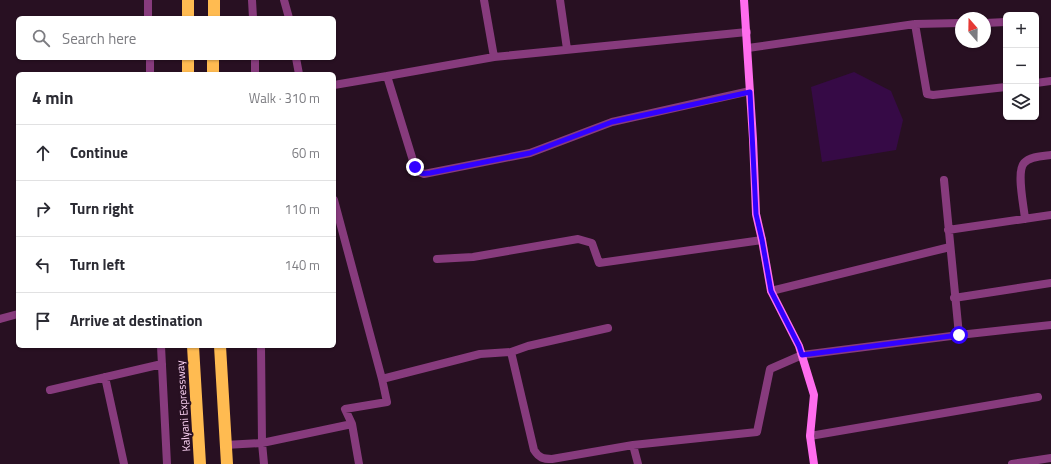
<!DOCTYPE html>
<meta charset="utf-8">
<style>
:root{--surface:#fff;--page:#f7f7f7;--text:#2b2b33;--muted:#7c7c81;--line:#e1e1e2}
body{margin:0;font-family:"Titillium Web",sans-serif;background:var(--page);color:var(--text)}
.controls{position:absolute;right:12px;top:12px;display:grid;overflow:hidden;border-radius:6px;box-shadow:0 1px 3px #0004}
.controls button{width:36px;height:36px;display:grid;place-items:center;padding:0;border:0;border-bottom:1px solid var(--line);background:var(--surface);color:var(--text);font:20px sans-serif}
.compass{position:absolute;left:955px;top:12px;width:36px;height:36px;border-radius:50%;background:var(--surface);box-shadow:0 1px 3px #0004;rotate:340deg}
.stop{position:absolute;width:12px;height:12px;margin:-9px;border:3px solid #3202ff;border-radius:50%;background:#fff}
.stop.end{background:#3202ff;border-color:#fff;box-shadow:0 1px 4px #0008}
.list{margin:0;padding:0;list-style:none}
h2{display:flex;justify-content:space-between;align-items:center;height:52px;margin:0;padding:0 16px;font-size:17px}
h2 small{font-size:13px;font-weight:400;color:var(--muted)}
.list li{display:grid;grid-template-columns:26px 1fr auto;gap:12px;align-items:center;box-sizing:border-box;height:56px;padding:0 16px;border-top:1px solid var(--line)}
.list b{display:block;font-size:15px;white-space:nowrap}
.list em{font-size:13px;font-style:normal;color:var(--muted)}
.icon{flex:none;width:22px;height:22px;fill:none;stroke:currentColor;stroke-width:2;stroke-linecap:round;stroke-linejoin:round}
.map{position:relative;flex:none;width:1051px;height:464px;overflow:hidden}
.search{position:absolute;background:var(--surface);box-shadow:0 1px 3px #0004;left:16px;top:16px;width:320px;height:44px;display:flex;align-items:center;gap:10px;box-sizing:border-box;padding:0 14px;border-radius:6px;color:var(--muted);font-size:15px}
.panel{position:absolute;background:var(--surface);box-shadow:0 1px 3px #0004;left:16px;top:72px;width:320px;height:276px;border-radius:6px}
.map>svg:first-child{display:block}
</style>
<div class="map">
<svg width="1051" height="464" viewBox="0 0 1051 464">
<rect width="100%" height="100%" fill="#281022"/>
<path fill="#360a46" d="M854 72 891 91 903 120 896 150 822 162 811 87Z"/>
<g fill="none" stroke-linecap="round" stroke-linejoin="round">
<path stroke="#873b7d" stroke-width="8" d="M148 0V18
M252 0 253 18
M284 0 289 18
M484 0 494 57
M560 0 567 49
M985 23 1006 22
M915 24 927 94 933 95 1006 87
M748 48 915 24 961 23
M150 58V74
M255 58V74
M296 58 299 74
M387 76 494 57 747 32
M1036 83 1051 81
M334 85 387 76 415 167 417 171 424 174 530 153 612 122 750 91
M334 200 382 379 480 354 511 352 534 450C539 458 543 459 552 459L633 445 638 464
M1025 219C1024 206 1016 172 1024 163 1030 156 1043 156 1051 155
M948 230 1051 215
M437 259 473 257 578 239 592 243 599 263 762 240
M771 291 950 247
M954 298 1051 283
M0 319 18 314
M959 335 1051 325
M161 346 167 464
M261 346 262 443 264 464
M511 352 528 346 608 328
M105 377 124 464
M50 390 162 364
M352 424 359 464
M810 436 1038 397
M225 445 262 443 352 424 345 409 387 402 382 379
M633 445 757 432 770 369 802 355 959 335 944 180
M1012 464 1051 458"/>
<path stroke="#ff6dee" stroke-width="8" d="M744 0 753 139 756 214 762 240 771 291 799 346 814 395 810 436 814 464"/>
<path stroke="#ffbb51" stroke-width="12" d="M188 18V0
M214 18V0
M213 58V74
M188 74V58
M193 346 200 464
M220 346 227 464"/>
</g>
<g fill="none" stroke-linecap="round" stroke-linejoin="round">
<path stroke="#3202ff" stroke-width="5" d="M415 167C419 174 423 174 430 173L530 153 612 122 750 92 756 214 762 240 771 291 799 346 802 355 959 335"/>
</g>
<g text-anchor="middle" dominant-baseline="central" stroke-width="4" stroke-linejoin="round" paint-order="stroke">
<g font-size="11" fill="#ffd6f7" stroke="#281022">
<text transform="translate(183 406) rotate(-94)">Kalyani Expressway</text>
</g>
</g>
</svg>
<div class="controls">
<button>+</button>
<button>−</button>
<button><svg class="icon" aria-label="layers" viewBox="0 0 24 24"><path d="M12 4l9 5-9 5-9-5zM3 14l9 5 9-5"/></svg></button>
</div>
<svg class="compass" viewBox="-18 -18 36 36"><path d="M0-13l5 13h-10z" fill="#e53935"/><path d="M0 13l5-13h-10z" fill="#7c7c81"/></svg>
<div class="stop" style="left:959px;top:335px"></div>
<div class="stop end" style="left:415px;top:167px"></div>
<div class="search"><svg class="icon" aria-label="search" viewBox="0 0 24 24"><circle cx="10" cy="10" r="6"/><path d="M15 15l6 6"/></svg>Search here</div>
<section class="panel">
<h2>4 min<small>Walk · 310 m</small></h2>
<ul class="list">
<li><svg class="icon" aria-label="ahead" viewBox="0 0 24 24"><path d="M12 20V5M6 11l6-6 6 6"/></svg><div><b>Continue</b></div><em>60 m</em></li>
<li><svg class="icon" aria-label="right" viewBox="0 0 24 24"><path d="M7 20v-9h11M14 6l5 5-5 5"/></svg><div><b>Turn right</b></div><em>110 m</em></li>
<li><svg class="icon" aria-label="left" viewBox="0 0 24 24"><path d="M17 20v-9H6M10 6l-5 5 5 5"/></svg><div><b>Turn left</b></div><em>140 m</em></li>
<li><svg class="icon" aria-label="arrive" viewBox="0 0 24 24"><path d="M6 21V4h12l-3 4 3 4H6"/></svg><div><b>Arrive at destination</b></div></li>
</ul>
</section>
</div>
